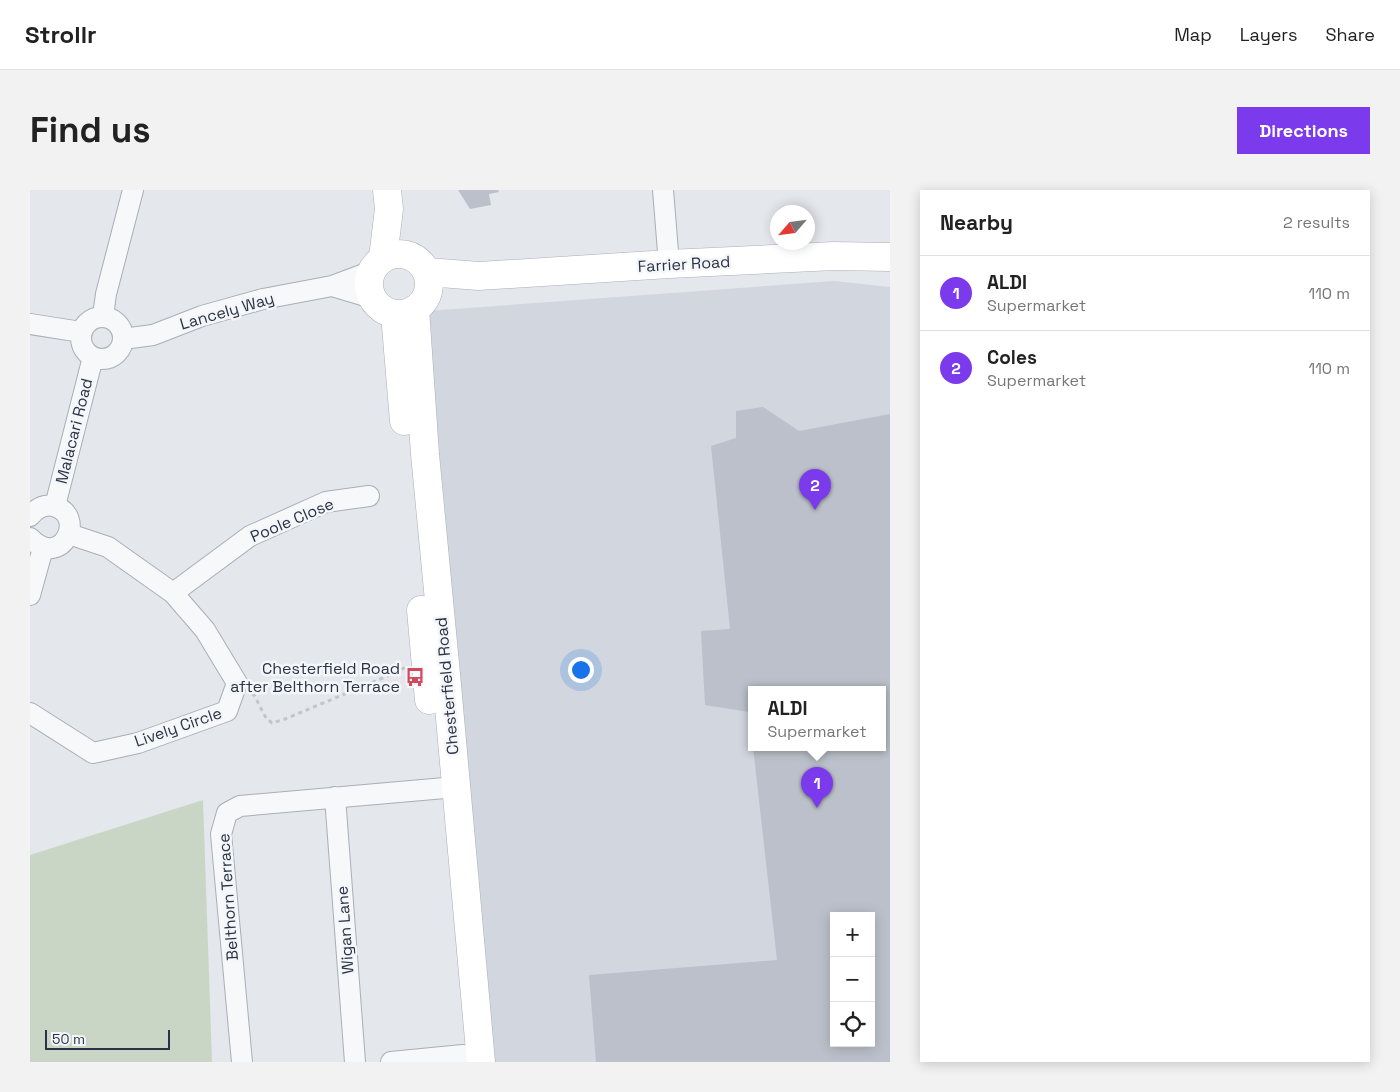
<!DOCTYPE html>
<meta charset="utf-8">
<style>
:root{--surface:#fff;--page:#f2f2f2;--text:#222;--muted:#767676;--line:#e0e0e0;--accent:#7c3aed}
body{margin:0;font-family:"Space Grotesk",sans-serif;background:var(--page);color:var(--text)}
.controls{position:absolute;right:15px;bottom:15px;display:grid;overflow:hidden;border-radius:0px;box-shadow:0 2px 12px #0003}
.controls button{width:45px;height:45px;display:grid;place-items:center;padding:0;border:0;border-bottom:1px solid var(--line);background:var(--surface);color:var(--text);font:25px sans-serif}
.compass{position:absolute;left:740px;top:15px;width:45px;height:45px;border-radius:50%;background:var(--surface);box-shadow:0 2px 12px #0003;rotate:242deg}
.scale{position:absolute;left:15px;bottom:12px;width:125px;box-sizing:border-box;padding-left:5px;border:2px solid #2b3445;border-top:0;font-size:14px;line-height:18px;white-space:nowrap;color:#2b3445;-webkit-text-stroke:4px #f4f6f9;paint-order:stroke}
.you{position:absolute;left:550px;top:479px;width:18px;height:18px;margin:-12px;border:4px solid #fff;border-radius:50%;background:#1a73e8;box-shadow:0 0 0 8px #1a73e833}
.badge{display:grid;place-items:center;width:32px;height:32px;border-radius:50%;background:var(--accent);color:#fff;font-size:16px;font-weight:700}
.pin{position:absolute;translate:-50% -41px;filter:drop-shadow(0 1px 2px #0008)}
.pin::after{content:'';position:absolute;top:26px;width:18px;height:15px;background:inherit;clip-path:polygon(0 0,100% 0,50% 100%)}
.popup{position:absolute;left:718px;top:496px;width:138px;height:65px;box-sizing:border-box;display:grid;place-content:center;border-radius:0px;background:var(--surface);filter:drop-shadow(0 1px 4px #0005);font-size:16px;white-space:nowrap;color:var(--muted)}
.popup b{font-size:19px;color:var(--text)}
.popup::after{content:'';position:absolute;left:50%;top:100%;margin-left:-10px;border:10px solid transparent;border-top-color:var(--surface)}
.list{margin:0;padding:0;list-style:none}
h2{display:flex;justify-content:space-between;align-items:center;height:65px;margin:0;padding:0 20px;font-size:21px}
h2 small{font-size:16px;font-weight:400;color:var(--muted)}
.list li{display:grid;grid-template-columns:32px 1fr auto;gap:15px;align-items:center;box-sizing:border-box;height:75px;padding:0 20px;border-top:1px solid var(--line)}
.list b{display:block;font-size:19px;white-space:nowrap}
.list p{margin:0;font-size:16px;white-space:nowrap;color:var(--muted)}
.list em{font-size:16px;font-style:normal;color:var(--muted)}
.icon{flex:none;width:28px;height:28px;fill:none;stroke:currentColor;stroke-width:2;stroke-linecap:round;stroke-linejoin:round}
.map{position:relative;flex:none;width:860px;height:872px;overflow:hidden;border-radius:0px}
header{display:flex;align-items:center;gap:30px;box-sizing:border-box;height:70px;padding:0 25px;background:var(--surface);border-bottom:1px solid var(--line)}
header strong{font-size:24px}
nav{display:flex;gap:28px;margin-inline-start:auto;font-size:18px}
.intro{display:flex;align-items:center;justify-content:space-between;box-sizing:border-box;height:120px;padding:0 30px}
h1{margin:0;font-size:35px}
.button{padding:12px 22px;border-radius:0px;background:var(--accent);color:#fff;font-size:18px;font-weight:700}
main{display:flex;gap:30px;padding:0 30px}
aside{flex:1;background:var(--surface);border-radius:0px;box-shadow:0 2px 12px #0003}
.map>svg:first-child{display:block}
</style>
<header>
<strong>Strollr</strong>
<nav><a>Map</a><a>Layers</a><a>Share</a></nav>
</header>
<div class="intro"><h1>Find us</h1><a class="button">Directions</a></div>
<main>
<div class="map">
<svg width="860" height="872" viewBox="0 0 860 872">
<rect width="100%" height="100%" fill="#e4e7ec"/>
<path fill="#d2d6de" fill-rule="evenodd" d="M804 91 860 97V872H463L397 121ZM722 499H852V557H722ZM804 726H841V853H804Z"/>
<path fill="#c9d6c5" d="M173 610 182 872H0V665Z"/>
<path fill="#bbc0ca" fill-rule="evenodd" d="M428 0H468L469 2 459 4 461 15 440 19Z
M733 217 769 241 860 224V872H566L559 785 747 770 723 557H852V499H722V537H721L719 522 675 515 671 441 700 439 681 256 706 248V221ZM804 726H841V853H804Z"/>
<g fill="none" stroke-linecap="round" stroke-linejoin="round">
<g stroke="#a9aeb7" stroke-width="22">
<path id="street" d="M633 0 639 74
M302 96 342 108
M73 126 76 104 103 0
M51 148a21 21 0 1 1 42 0a21 21 0 1 1-42 0Z
M0 134 51 142
M93 149 123 145 172 126 233 109 302 96 342 81
M25 316 63 167
M0 326C6 319 13 314 23 316 58 324 32 381 0 348
M143 403 220 346 296 312 339 306
M0 405 13 358
M0 523 63 563 108 553 197 521 207 493 175 440 143 403 78 357 39 344
M305 607 325 872
M212 872 191 644 197 623 210 616 426 597
M361 872 433 865"/>
</g>
<g stroke="#a9aeb7" stroke-width="29">
<path id="secondary" d="M339 94a30 30 0 1 1 60 0a30 30 0 1 1-60 0Z
M353 68 359 19 357 0
M397 82 449 86 639 74 804 66 860 67
M385 119 395 264 416 484 451 872
M365 124 374 231
M391 420 399 510"/>
</g>
<path stroke="#c2c5cb" stroke-width="3" stroke-dasharray="4 4" stroke-linecap="butt" d="M222 504 224 505 236 528 242 533 255 529 360 485 376 477"/>
<use href="#street" stroke="#f7f8fa" stroke-width="20"/>
<use href="#secondary" stroke="#fff" stroke-width="28"/>
</g>
<defs>
<g id="bus-bare" transform="scale(1.5)"><path d="M-5-6H5V4H4V6H2V4H-2V6H-4V4H-5ZM-3.5-4V0h7V-4ZM-3.5 1.2v1.5H-2V1.2ZM2 1.2v1.5H3.5V1.2Z" fill="#d1495b" stroke="#f4f6f9" stroke-width="2.5" paint-order="stroke"/></g>
</defs>
<g fill-rule="evenodd">
<use href="#bus-bare" x="385" y="487"/>
</g>
<g text-anchor="middle" dominant-baseline="central" stroke-width="5" stroke-linejoin="round" paint-order="stroke">
<g font-size="16" fill="#2b3445" stroke="#f4f6f9">
<text transform="translate(654 74) rotate(-3)">Farrier Road</text>
<text transform="translate(197 121) rotate(-16)">Lancely Way</text>
<text transform="translate(44 241) rotate(-76)">Malacari Road</text>
<text transform="translate(262 330) rotate(-23)">Poole Close</text>
<text transform="translate(417 496) rotate(-95)">Chesterfield Road</text>
<text transform="translate(148 537) rotate(-19)">Lively Circle</text>
<text transform="translate(198 707) rotate(-94)">Belthorn Terrace</text>
<text transform="translate(315 740) rotate(-94)">Wigan Lane</text>
</g>
<g font-size="16" fill="#2b3445" stroke="#f4f6f9" text-anchor="end">
<text x="370" y="478">Chesterfield Road<tspan x="370" dy="18">after Belthorn Terrace</tspan></text>
</g>
</g>
</svg>
<div class="controls">
<button>+</button>
<button>−</button>
<button><svg class="icon" aria-label="locate" viewBox="0 0 24 24"><circle cx="12" cy="12" r="6"/><path d="M12 2v4M12 18v4M2 12h4M18 12h4"/></svg></button>
</div>
<svg class="compass" viewBox="-18 -18 36 36"><path d="M0-13l5 13h-10z" fill="#e53935"/><path d="M0 13l5-13h-10z" fill="#767676"/></svg>
<div class="scale">50 m</div>
<div class="you"></div>
<div class="pin badge" style="left:787px;top:618px">1</div>
<div class="popup"><b>ALDI</b>Supermarket</div>
<div class="pin badge" style="left:785px;top:320px">2</div>
</div>
<aside>
<h2>Nearby<small>2 results</small></h2>
<ul class="list">
<li><span class="badge">1</span><div><b>ALDI</b><p>Supermarket</p></div><em>110 m</em></li>
<li><span class="badge">2</span><div><b>Coles</b><p>Supermarket</p></div><em>110 m</em></li>
</ul>
</aside>
</main>
